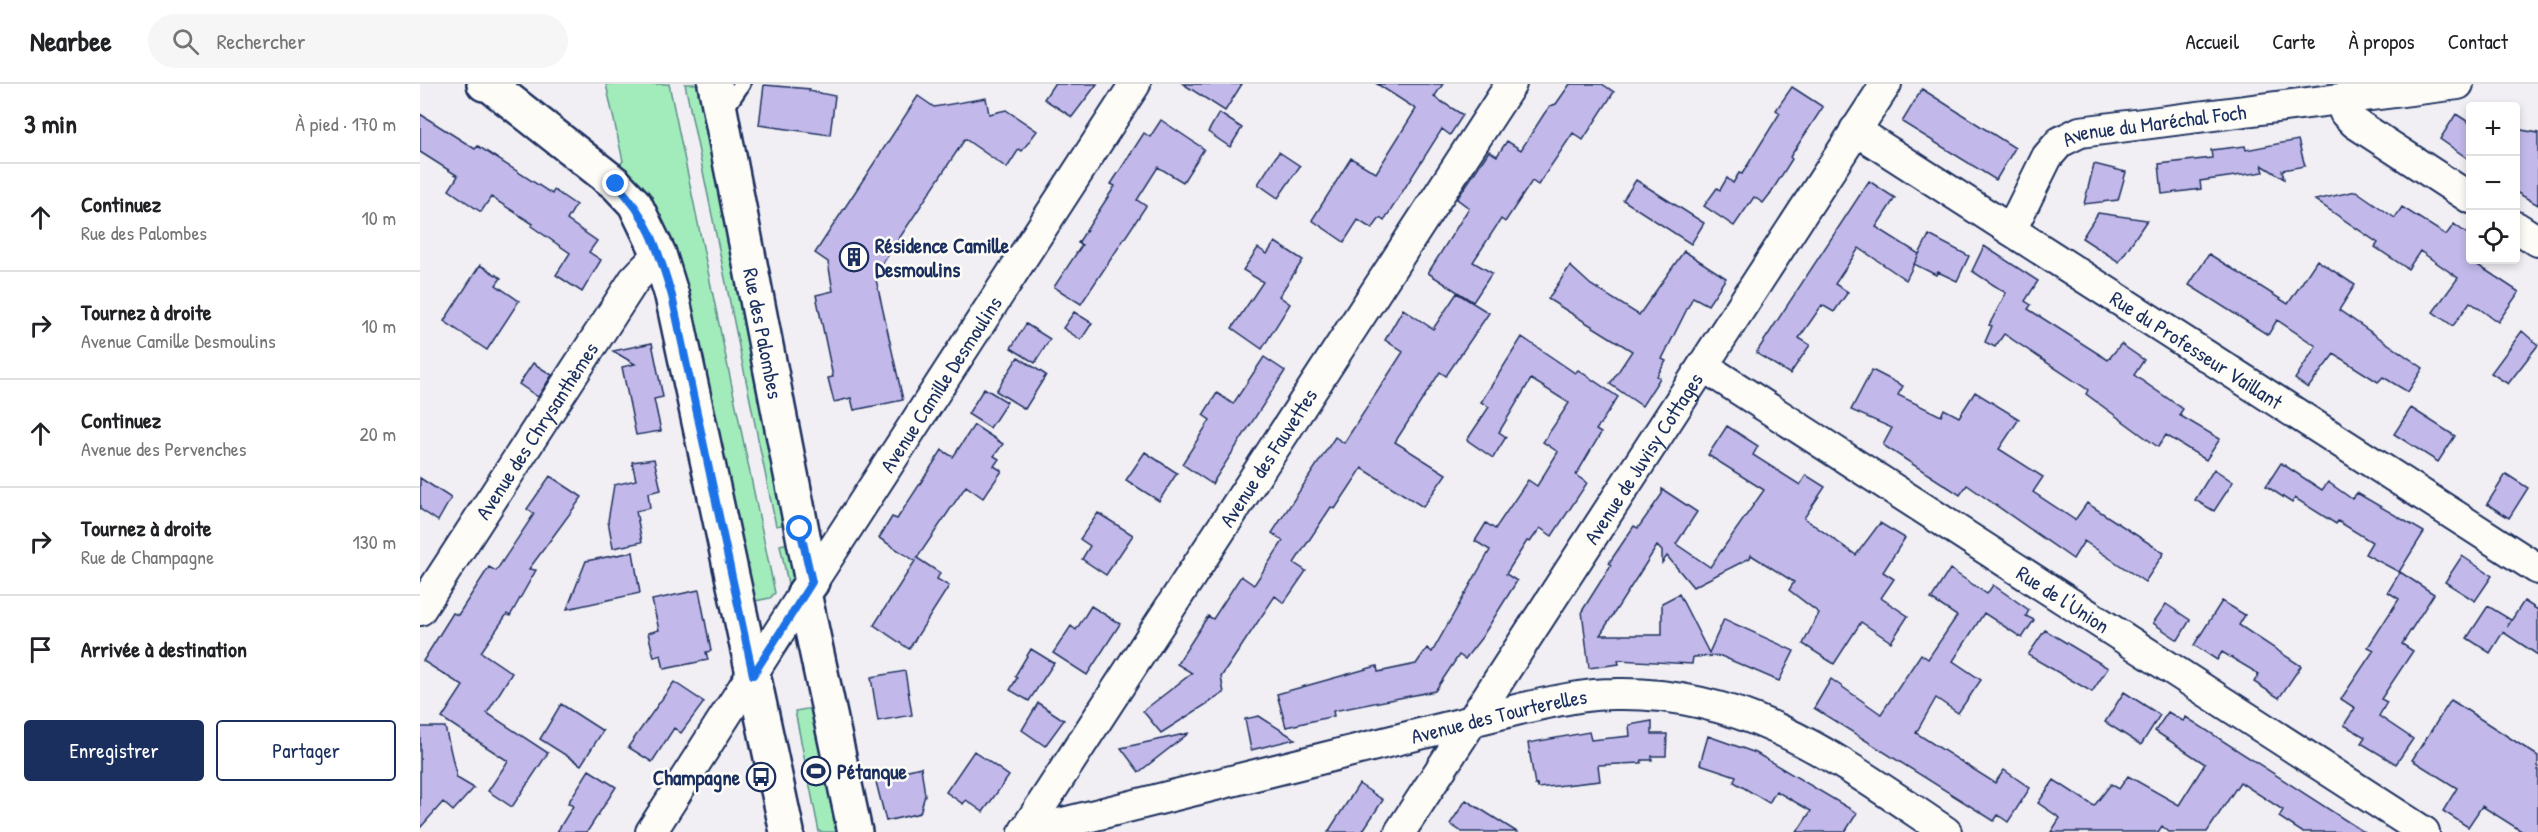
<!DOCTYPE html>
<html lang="fr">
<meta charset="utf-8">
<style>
:root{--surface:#fff;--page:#f6f6f6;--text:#202124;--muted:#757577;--line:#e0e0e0;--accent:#1b2f5e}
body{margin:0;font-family:"Patrick Hand",sans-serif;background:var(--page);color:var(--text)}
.controls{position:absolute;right:18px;top:18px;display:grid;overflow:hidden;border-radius:6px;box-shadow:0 3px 9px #0003}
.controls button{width:54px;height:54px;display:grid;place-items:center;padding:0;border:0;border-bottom:2px solid var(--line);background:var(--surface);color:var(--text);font:30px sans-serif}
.stop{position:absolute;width:18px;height:18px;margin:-14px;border:4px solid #1a73e8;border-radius:50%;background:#fff}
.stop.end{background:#1a73e8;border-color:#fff;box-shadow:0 2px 6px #0008}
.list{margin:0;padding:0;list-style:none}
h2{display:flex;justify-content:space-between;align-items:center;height:78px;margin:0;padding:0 24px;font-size:26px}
h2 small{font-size:20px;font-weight:400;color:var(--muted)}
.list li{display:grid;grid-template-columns:39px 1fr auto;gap:18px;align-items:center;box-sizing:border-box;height:108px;padding:0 24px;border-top:2px solid var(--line)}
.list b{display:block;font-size:22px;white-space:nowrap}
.list p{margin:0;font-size:20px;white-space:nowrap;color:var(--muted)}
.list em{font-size:20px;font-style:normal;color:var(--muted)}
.actions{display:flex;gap:12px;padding:18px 24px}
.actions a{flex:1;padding:14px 0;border:2px solid var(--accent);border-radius:6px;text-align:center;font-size:21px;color:var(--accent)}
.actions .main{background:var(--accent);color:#fff}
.icon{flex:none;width:33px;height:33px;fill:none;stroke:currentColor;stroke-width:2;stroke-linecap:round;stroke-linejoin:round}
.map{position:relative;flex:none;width:2118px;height:748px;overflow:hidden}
header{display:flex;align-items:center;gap:36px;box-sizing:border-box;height:84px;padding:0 30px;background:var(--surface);border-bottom:2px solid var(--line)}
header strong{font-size:28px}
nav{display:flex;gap:33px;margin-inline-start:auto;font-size:21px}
.search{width:420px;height:54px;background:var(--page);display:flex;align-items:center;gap:15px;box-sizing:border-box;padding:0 21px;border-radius:33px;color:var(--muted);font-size:22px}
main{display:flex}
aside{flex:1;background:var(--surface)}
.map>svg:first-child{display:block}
</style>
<header>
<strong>Nearbee</strong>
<div class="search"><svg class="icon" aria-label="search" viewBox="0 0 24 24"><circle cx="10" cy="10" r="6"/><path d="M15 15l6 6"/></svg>Rechercher</div>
<nav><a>Accueil</a><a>Carte</a><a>À propos</a><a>Contact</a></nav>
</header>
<main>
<aside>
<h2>3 min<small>À pied · 170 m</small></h2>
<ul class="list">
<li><svg class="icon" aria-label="ahead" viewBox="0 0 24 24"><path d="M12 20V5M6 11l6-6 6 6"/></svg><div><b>Continuez</b><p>Rue des Palombes</p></div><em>10 m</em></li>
<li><svg class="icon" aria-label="right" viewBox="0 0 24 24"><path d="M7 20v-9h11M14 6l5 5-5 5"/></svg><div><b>Tournez à droite</b><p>Avenue Camille Desmoulins</p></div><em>10 m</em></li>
<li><svg class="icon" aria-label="ahead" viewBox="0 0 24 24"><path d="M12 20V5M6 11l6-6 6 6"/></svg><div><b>Continuez</b><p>Avenue des Pervenches</p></div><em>20 m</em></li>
<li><svg class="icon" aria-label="right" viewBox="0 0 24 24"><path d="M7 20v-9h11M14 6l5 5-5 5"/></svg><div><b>Tournez à droite</b><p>Rue de Champagne</p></div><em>130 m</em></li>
<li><svg class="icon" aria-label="arrive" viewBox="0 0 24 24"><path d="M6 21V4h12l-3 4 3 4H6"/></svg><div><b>Arrivée à destination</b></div></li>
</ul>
<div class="actions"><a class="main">Enregistrer</a><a>Partager</a></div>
</aside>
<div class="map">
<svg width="2118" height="748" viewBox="0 0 2118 748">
<rect width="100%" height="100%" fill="#f1eff4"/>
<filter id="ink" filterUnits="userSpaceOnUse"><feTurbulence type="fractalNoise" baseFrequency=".0167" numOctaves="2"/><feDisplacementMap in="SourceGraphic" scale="12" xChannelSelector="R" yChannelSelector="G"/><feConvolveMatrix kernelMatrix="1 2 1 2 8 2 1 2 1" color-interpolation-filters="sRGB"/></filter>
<g filter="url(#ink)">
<path fill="#a2ecbb" stroke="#5e8e8c" stroke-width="1.5" d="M186 0H249L355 509 350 514 330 518 257 171 236 122 197 84 203 77Z
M265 0H284L367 440 356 442Z
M372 458 377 501 371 514 360 461Z
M392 624 416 748H399L375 627Z"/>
<path fill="#c2b9ea" stroke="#1b2f5e" stroke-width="1.5" d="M634 0H677L652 33 624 15Z
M763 0H822L805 27Z
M957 0H1023L1014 13 1043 31 1030 51 1022 45 964 137 960 134 952 145 938 136 924 158 892 136 931 74 956 89 996 25Z
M1150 0H1182L1194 8 1163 56 1153 49 1118 101 1112 97 1085 138 1081 135 1053 178 1072 189 1053 218 1008 189 1049 124 1037 115 1069 67 1077 72 1087 57 1101 66 1124 30 1130 22 1136 20Z
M344 1 390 5 389 7 415 12 410 51 339 41Z
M1372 3 1403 23 1370 73 1372 75 1350 110 1343 119 1334 113 1314 142 1284 122 1297 104 1300 106 1307 94 1313 99 1319 89 1322 90 1360 29 1356 26Z
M1502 5 1595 64 1576 96 1482 38Z
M498 12 514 23 566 14 569 30 586 26 617 47 602 67 599 65 587 84 545 55 455 191 483 316 434 326 431 314 414 318 408 294 413 293 396 211 413 207 408 178 395 169Z
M799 29 822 44 810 63 788 48Z
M0 30 55 65 58 62 132 110 134 106 156 121 147 136 177 157 169 168 181 176 162 208 136 191 150 169 111 142 113 140 71 113 61 128 29 106 38 92 0 68Z
M2036 30 2050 39V76L2020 55Z
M741 36 784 65 763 98 738 83 717 116 726 122 661 220 634 203 662 161 658 159 695 102 691 100 724 49 730 53Z
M2096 45 2118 49V121L2096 108Z
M1878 56 1885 82 1862 86 1864 95 1842 81 1844 88 1780 97 1781 105 1742 110 1739 80 1792 74 1791 66 1825 62 1826 66Z
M859 68 880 82 858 114 838 100Z
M1674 80 1706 88 1698 116 1664 120Z
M1216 96 1284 139 1271 160 1203 116Z
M1449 97 1475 114 1456 143 1499 170 1486 196 1439 164 1415 200 1428 208 1414 228 1402 221 1379 254 1390 261 1370 290 1336 269Z
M1936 107 1975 134 1982 123 2026 151 2034 140 2050 152V176L2099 208 2078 238 2050 218 2033 242 2013 228 2038 194 2000 167 1988 185 1955 163 1958 159 1895 116Z
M1678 129 1727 136 1699 178 1662 154Z
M1509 151 1549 172 1537 197 1518 188 1516 191 1494 180Z
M855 158 883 176 859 212 870 220 842 265 812 244 843 198 823 186 838 164 847 170Z
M1564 162 1618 197 1605 217 1611 221 1608 225 1688 276 1701 260 1724 276 1714 291 1763 325 1759 331 1800 355 1786 376 1746 351 1738 363 1666 310 1668 306 1584 250 1575 263 1565 258 1572 242 1569 241 1586 209 1552 187Z
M1264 167 1306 194 1288 221 1273 213 1242 275 1246 277 1237 292 1240 294 1222 322 1190 300 1212 267 1128 215 1150 182 1171 201 1219 231Z
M1789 170 1868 220 1897 176 1935 201 1919 226 2003 284 1988 308 1963 293 1958 298 1914 270 1888 304 1875 295 1896 262 1857 236 1848 251 1769 201Z
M60 181 81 194 76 201 99 217 67 266 24 237Z
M1037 209 1069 229 1026 292 1020 288 975 358 1026 390 1003 423 942 384 915 425 911 423 874 479 886 487 864 519 855 512 801 593 804 609 741 649 723 627 772 589 757 580 788 532 793 535 821 492 834 501 863 457 852 449 915 353 924 359 983 268 965 256 983 225 1013 245Z
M654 228 672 239 661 256 643 244Z
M606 240 630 255 615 279 591 264Z
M2102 247 2118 261 2088 300 2071 289Z
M1102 253 1155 289 1158 286 1198 313 1176 346 1181 349 1156 391 1167 399 1132 452 1120 444 1110 458 1107 457 1086 490 1097 497 1062 553 1045 575 1039 571 1015 607 913 627 914 632 866 643 857 610 957 582 958 588 996 580 1007 564 1012 568 1070 466 1055 457 1066 439 1075 445 1108 396 1117 402 1138 368 1123 358 1149 319 1111 295 1079 348 1086 353 1073 374 1047 356 1069 323 1061 318Z
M232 259 243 313 234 315 241 347 216 351 202 283 215 280 193 267Z
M598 273 626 291 605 325 576 307Z
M844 273 865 287 792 400 762 380 790 336 783 331 797 309 813 320Z
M113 279 132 291 118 313 99 300Z
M1452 286 1483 302 1478 311 1521 332 1524 325 1539 333 1555 308 1599 335 1579 365 1623 393 1613 408 1655 436 1667 419 1744 469 1725 498 1664 457 1653 475 1547 401 1540 411 1463 361 1472 344 1431 326Z
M564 304 587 318 570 344 548 330Z
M1991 324 2035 352 2018 378 1974 350Z
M554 341 583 360 574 372 579 375 574 382 582 387 563 414 546 402 497 474 520 489 517 495 529 502 489 565 454 541 495 477 459 454 472 433 477 435 522 366 533 373Z
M1307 342 1338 362 1333 371 1380 401 1386 391 1405 403 1384 434 1436 471 1460 439 1485 454 1463 488 1474 495 1461 514 1488 532 1471 558 1441 538 1414 580 1383 560 1399 529 1369 506 1374 498 1331 471 1330 474 1273 503 1247 472 1242 479V467L1237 462 1180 551H1242V519L1259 510 1289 569 1304 535 1374 567 1359 597 1301 572 1273 573 1272 580 1198 576 1199 580 1169 584 1162 527 1191 481 1189 479 1214 442 1218 444 1242 410V405L1277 428 1256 460 1290 483 1344 406 1288 371Z
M725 368 757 389 739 417 706 396Z
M234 375 241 406 228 409 230 424 216 427 222 458 193 464 188 437 194 401 216 396 212 378Z
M1861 379 1902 406 1908 398 1932 415 1937 409 2004 448 1979 488 1945 470 1952 458 1918 437 1916 440 1875 414 1872 419 1846 402Z
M1794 385 1813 398 1794 427 1775 416Z
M2086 390 2108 404 2089 434 2067 420Z
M130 392 162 413 109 485 116 486 90 532 87 530 61 568 92 589 67 629 128 669 92 723 68 707 88 677 22 634 43 602 3 577 33 529 38 531 69 483 76 487 114 430 107 425Z
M0 394 31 414 18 437 0 425Z
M678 429 713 451 686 491 662 475 670 462 660 455Z
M213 468 220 509 147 525 166 477Z
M2042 472 2072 492 2055 517 2025 498Z
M1530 485 1567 510 1573 501 1609 526 1606 532 1614 536 1602 554 1564 529 1533 577 1561 596 1538 629 1516 614 1496 649 1575 699 1584 686 1610 704 1588 738 1578 731 1574 737 1394 624 1411 595 1461 630 1501 570 1508 575 1537 532 1511 515Z
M1980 488 2014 510 1982 560 1993 567 1961 615 1967 618 1959 632 1993 655 1976 680 1941 659 1945 653 1924 641 1935 624 1921 615 1954 566 1948 563 1979 515 1968 508Z
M279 506 291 567 286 568 288 576 244 585 241 571 234 573 228 549 239 546 232 516Z
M1802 517 1825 531 1819 541 1881 582 1859 614 1834 598 1839 590 1802 568 1797 576 1774 561Z
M2104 517 2118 526V571L2083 548 2070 569 2047 554 2068 522 2091 536 2087 543Z
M1746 520 1770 536 1758 556 1733 539Z
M671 522 700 540 667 591 633 569 651 542 656 546Z
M1625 546 1688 584 1672 608 1608 571Z
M611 565 634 579 609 617 590 606 597 594 595 592Z
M485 587 492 631 458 637 451 593Z
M254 598 284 618 261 649 254 644 232 678 208 663Z
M1704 608 1740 631 1721 661 1685 638Z
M2031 616 2118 672V748H2103L2062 722 2048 743 2023 727 2037 704 1992 676Z
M618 619 644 636 625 662 602 646Z
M141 620 183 647 161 681 120 655Z
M1748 628 1763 637 1766 633 1944 748H1882L1859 733 1863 726 1820 698 1787 748H1749L1742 742 1738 748H1631L1640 734 1618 719 1634 696 1674 722 1691 700 1699 705 1708 692 1759 721 1785 680 1735 647Z
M839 632 875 655 831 666 825 635Z
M1232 637V650H1247L1246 672H1232V676H1222L1221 679 1178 681 1180 697 1118 704 1117 700 1115 701 1108 659 1169 648 1171 656 1210 652 1209 641Z
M0 643H25L37 694 54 704 33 727 23 718 0 744Z
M769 649 719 688 701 664Z
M1288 652 1336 669 1437 729 1425 748H1377L1391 727 1356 707 1349 719 1314 698 1316 692 1280 680Z
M554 667 589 692 563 728 546 716 543 720 526 708Z
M501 683 505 711 500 729 466 737 455 694Z
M169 686 196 703 167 748H137L153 722 148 719Z
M939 700 963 716 942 748H908Z
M1046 716 1097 748H1042L1030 740Z"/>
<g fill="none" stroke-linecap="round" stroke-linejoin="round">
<g stroke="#1b2f5e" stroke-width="20">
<path id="service" d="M303 28 322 0"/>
</g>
<g stroke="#1b2f5e" stroke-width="34">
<g id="minor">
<path d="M1920 16 1925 29 1935 39 2050 114"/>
<path id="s1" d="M1435 46 2118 485"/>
<path d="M2096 143 2118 157"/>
<path id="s2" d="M1591 146 1627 73 1640 58 1660 48 2038 0"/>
<path id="s3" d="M1283 282 2004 748"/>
<path id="s4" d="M392 498 715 0"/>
<path id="s5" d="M0 526 214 196 239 170"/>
<path d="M231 748 384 509"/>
<path id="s6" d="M604 748 1091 0"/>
<path id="s7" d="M607 748 1100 625C1131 618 1163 610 1195 610 1329 607 1420 677 1526 748"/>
<path id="s8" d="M980 748 1466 0"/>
</g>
</g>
<g stroke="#1b2f5e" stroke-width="38">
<g id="tertiary">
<path d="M64 0 70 1 196 100 215 120 239 170 252 212 367 748"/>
<path id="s9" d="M295 0 392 498 384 509 435 748"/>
</g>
</g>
<use href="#service" stroke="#fdfcf7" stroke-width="15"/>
<use href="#minor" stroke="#fdfcf7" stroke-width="30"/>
<use href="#tertiary" stroke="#fdfcf7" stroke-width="33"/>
</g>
</g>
<g fill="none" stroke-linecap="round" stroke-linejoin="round" filter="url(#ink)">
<path stroke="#1a73e8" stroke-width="8" d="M196 100C230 135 238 166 252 212L333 591 392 498 380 445"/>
</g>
<defs>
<g id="building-ring" transform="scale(1.5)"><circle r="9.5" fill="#fdfcf7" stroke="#1b2f5e" stroke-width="1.5"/><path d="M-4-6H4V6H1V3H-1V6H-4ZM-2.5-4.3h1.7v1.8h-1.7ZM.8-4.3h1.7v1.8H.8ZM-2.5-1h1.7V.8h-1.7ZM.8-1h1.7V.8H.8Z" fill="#1b2f5e"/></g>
<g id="stadium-ring" transform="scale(1.5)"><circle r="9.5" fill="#fdfcf7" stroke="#1b2f5e" stroke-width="1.5"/><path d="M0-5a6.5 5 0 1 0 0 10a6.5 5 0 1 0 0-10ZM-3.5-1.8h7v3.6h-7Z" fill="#1b2f5e"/></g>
<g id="bus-ring" transform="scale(1.5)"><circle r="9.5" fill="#fdfcf7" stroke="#1b2f5e" stroke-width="1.5"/><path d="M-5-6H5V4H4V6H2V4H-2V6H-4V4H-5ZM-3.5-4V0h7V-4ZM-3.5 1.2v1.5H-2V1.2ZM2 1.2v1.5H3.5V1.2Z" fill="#1b2f5e"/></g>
</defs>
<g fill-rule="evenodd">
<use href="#building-ring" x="434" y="173"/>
<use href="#stadium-ring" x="396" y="687"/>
<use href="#bus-ring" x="341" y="693"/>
</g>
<g text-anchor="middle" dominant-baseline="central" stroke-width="5" stroke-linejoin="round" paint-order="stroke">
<g font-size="21" fill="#1b2f5e" stroke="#fdfcf7">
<text stroke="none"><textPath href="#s2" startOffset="198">Avenue du Maréchal Foch</textPath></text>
<text stroke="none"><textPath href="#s9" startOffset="254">Rue des Palombes</textPath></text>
<text stroke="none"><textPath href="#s1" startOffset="406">Rue du Professeur Vaillant</textPath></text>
<text stroke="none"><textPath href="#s4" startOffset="236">Avenue Camille Desmoulins</textPath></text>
<text stroke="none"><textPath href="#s5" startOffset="214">Avenue des Chrysanthèmes</textPath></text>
<text stroke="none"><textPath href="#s6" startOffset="447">Avenue des Fauvettes</textPath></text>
<text stroke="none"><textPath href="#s8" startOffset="446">Avenue de Juvisy Cottages</textPath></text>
<text stroke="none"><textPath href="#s3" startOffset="429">Rue de l'Union</textPath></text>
<text stroke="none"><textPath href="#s7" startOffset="486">Avenue des Tourterelles</textPath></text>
</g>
<g font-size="21" font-weight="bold" fill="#1b2f5e" stroke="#fdfcf7" text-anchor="start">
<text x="455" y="161">Résidence Camille<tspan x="455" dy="24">Desmoulins</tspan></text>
<text x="417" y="687">Pétanque</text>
<text x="320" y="693" text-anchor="end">Champagne</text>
</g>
</g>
</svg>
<div class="controls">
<button>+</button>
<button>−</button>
<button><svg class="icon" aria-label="locate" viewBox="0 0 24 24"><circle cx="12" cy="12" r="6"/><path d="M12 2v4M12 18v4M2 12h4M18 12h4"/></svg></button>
</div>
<div class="stop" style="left:380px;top:445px"></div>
<div class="stop end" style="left:196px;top:100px"></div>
</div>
</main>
